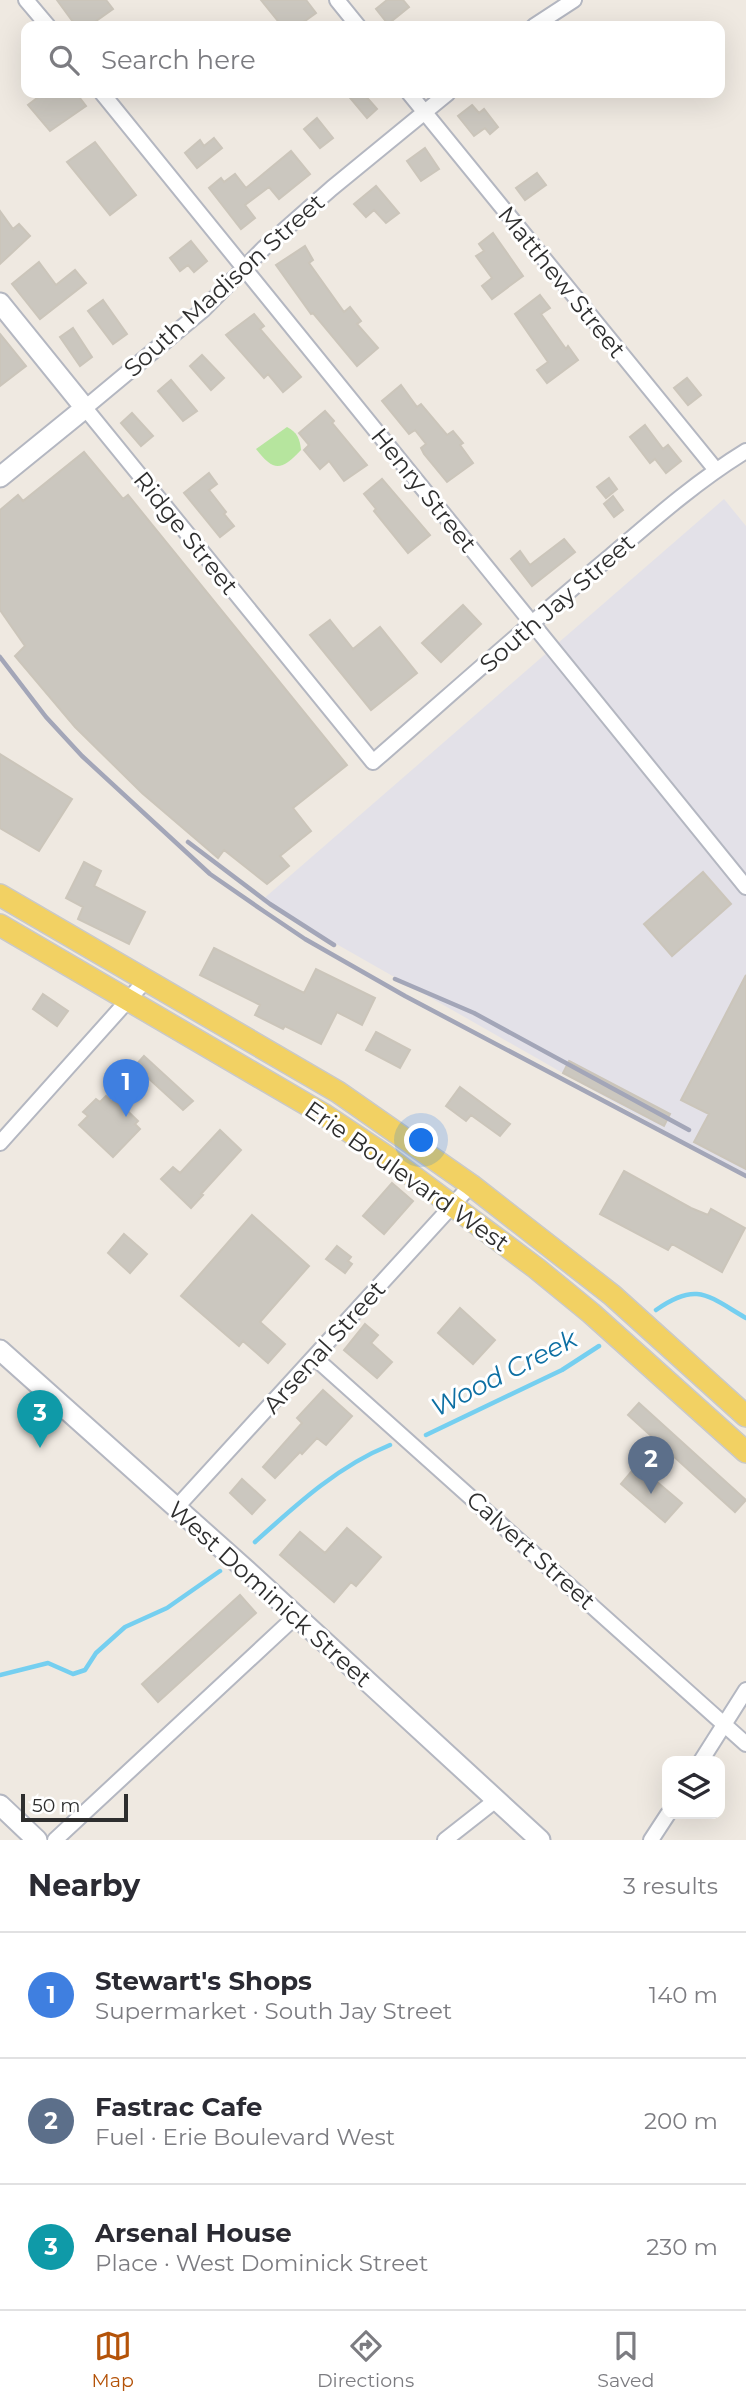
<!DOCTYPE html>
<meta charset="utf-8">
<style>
:root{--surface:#fff;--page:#f2f2f3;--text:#2b2b33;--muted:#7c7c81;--line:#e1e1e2;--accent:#b45309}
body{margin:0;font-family:Montserrat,sans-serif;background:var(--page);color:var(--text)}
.controls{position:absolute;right:21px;bottom:21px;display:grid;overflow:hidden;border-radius:14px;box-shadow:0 7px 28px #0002}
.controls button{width:63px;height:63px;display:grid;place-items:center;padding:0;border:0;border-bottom:2px solid var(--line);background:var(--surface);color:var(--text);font:35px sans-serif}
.scale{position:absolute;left:21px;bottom:18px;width:107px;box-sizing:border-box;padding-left:7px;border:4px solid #2e2e2e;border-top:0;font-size:19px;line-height:24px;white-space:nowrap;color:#2e2e2e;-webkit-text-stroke:5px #fff;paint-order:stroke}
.you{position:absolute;left:422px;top:1141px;width:24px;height:24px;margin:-18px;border:5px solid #fff;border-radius:50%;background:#1a73e8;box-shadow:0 0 0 10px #1a73e833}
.badge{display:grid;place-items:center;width:46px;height:46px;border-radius:50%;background:var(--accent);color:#fff;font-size:23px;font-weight:700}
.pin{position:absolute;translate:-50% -58px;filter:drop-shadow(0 2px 4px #0008)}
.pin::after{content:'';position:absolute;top:37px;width:24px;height:21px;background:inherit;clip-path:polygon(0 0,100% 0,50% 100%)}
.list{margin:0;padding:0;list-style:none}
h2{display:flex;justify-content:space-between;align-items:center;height:91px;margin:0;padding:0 28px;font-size:30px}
h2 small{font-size:23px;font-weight:400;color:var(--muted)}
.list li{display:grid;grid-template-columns:46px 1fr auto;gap:21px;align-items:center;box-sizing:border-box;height:126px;padding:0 28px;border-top:2px solid var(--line)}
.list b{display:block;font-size:26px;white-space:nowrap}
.list p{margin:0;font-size:23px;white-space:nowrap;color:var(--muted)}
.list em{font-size:23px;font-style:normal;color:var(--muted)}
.icon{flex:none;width:38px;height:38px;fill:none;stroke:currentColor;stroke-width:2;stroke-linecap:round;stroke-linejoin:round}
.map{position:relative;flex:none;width:746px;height:1840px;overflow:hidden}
.search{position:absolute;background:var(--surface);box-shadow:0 7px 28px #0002;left:21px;right:21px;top:21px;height:77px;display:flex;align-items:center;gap:18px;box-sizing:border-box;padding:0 24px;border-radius:14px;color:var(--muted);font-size:26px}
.sheet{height:469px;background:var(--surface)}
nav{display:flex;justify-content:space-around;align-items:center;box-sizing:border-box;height:98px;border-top:2px solid var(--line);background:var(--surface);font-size:19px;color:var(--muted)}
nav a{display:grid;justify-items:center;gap:4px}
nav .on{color:var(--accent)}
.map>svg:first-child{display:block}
</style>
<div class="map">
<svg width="746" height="1840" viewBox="0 0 746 1840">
<rect width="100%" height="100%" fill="#efe9e1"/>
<path fill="#e3e1e8" d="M724 499 746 526V1174L668 1133 261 901Z"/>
<path fill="#b6e59e" d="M287 427C297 432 300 439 301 450 281 471 274 472 256 449Z"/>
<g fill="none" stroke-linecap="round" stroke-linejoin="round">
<path stroke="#75cff0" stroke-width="4.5" d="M656 1310C697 1281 708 1296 746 1318
M426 1435 562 1370 599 1346
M255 1542C296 1505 338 1466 390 1445
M0 1675 48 1663 73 1674 85 1670 96 1653 125 1627 167 1608 220 1571"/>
</g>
<path fill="#cbc7bf" stroke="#cbc5ba" stroke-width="2" d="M57 0H106L113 9 89 26H76Z
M261 0H306L316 13 298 26H282Z
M387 0H403L409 7 388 24 376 9Z
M33 93H76L86 106 50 131 28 105 37 98Z
M346 93H363L377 109 367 118Z
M472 105 479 113 484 109 498 127 490 134 485 128 474 136 458 116Z
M317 118 333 138 320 148 304 129Z
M214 138 222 148 197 168 185 153 200 140 204 146Z
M95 142 136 195 110 215 67 162Z
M425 148 439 169 421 181 407 161Z
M291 151 310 174 279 199 269 187 245 205 255 218 241 229 209 188 221 178 224 182 235 174 246 188Z
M537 173 546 185 525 200 516 188Z
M376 186 399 213 386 223 374 210 366 217 354 204Z
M0 211 13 229 19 224 30 236 0 264Z
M493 233 523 276 492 299 482 286 492 278 476 256 484 251 479 244Z
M191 241 207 261 194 272 188 265 180 271 170 258Z
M305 246 313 260 309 263 344 312 350 307 361 321 357 324 378 348 357 366 313 313 311 314 276 265Z
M39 262 56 285 75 270 86 283 40 319 12 284Z
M540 295 550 308 541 314 566 349 568 346 578 360 547 383 537 370 548 362 515 314Z
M103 300 127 334 113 344 88 311Z
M254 314 264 326 260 329 301 377 283 392 268 374 264 378 226 335Z
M73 328 92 357 80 366 60 337Z
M0 334 26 366 0 386Z
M202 355 224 378 211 390 190 366Z
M687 378 701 395 688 405 674 388Z
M171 380 197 411 183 421 158 391Z
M401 385 417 407 421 404 447 435 453 431 463 443 460 445 473 463 447 482 424 454 421 448 426 444 415 430 409 434 382 401Z
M325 411 334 421 332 423 367 465 344 481 329 461 320 469 304 450 309 445 299 433Z
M132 413 153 436 141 446 121 423Z
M645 425 663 449 668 445 681 461 666 473 655 459 650 463 630 437Z
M84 452 123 499 128 495 347 765 293 808 311 831 280 856 289 866 267 884 224 850 218 858 142 793 75 727 15 656 25 646 0 610V510L18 495 23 501Z
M209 473 217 484 209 490 226 512 224 514 234 526 220 537 184 493Z
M609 478 617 489 606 498 597 487Z
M382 479 430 535 408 553 374 511 376 509 364 494Z
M613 496 623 510 614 517 604 504Z
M564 539 575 552 532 586 511 559 520 551 530 565Z
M463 605 481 624 441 662 422 643Z
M330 620 353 649 380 627 417 673 371 710 310 635Z
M0 754 72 799 39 851 0 828Z
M84 862 101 871 94 886 145 912 129 944 78 919 83 907 66 898Z
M703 872 731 904 672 956 644 924Z
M214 948 304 993 316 969 375 998 362 1025 337 1012 321 1044 285 1026 283 1029 255 1015 260 1005 200 975Z
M746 975V1169L694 1142 709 1114 681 1100Z
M43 994 68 1011 57 1026 33 1009Z
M376 1032 410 1050 400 1068 366 1050Z
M144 1056 193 1101 183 1110 135 1066Z
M569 1061 670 1114 664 1126 563 1073Z
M460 1087 510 1124 500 1136 471 1115 466 1121 446 1106Z
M106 1096 112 1102 115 1099 138 1121 135 1124 140 1129 113 1157 79 1125 88 1116 83 1112 96 1099 100 1102Z
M220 1130 241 1150 201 1194 203 1195 191 1208 161 1179 173 1167 180 1173Z
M624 1171 691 1208 708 1215 711 1209 745 1228 722 1272 672 1244 668 1250 600 1214Z
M392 1183 413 1201 384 1234 363 1216Z
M252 1215 309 1266 260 1322 285 1344 268 1363 243 1341 239 1346 181 1296Z
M124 1234 147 1254 130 1273 108 1253Z
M337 1246 351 1257 348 1261 352 1264 345 1273 326 1259Z
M460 1308 495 1340 473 1364 438 1333Z
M365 1324 378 1335 371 1343 392 1362 377 1378 344 1350Z
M323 1390 352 1416 326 1445 317 1438 302 1454 300 1452 275 1478 263 1467 302 1423 297 1418Z
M639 1403 746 1500 735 1512 628 1415Z
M637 1465 682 1503 665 1522 621 1484Z
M242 1479 265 1500 252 1514 230 1493Z
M347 1528 381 1557 356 1586 351 1582 334 1602 280 1555 300 1532 325 1553Z
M240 1595 256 1613 158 1702 142 1684Z"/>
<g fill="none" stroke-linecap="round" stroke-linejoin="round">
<g stroke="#b4b7c1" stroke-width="18">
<path id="street" d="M26 0 48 26
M337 0 358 26
M534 26 574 0
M102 93 746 887
M409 93 716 470
M448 93 332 188 264 248 204 309 85 408 373 762C452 693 530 623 611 556 654 519 697 481 746 451
M0 1143 146 980
M315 1358 746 1744
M176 1508 471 1185
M701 1761 746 1690
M55 1840 295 1617
M445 1840 496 1800
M651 1840 668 1814"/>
</g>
<g stroke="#b4b7c1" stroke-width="23">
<path id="secondary" d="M0 303 85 408 0 477
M0 1350 254 1577 540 1840
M0 1805 37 1840"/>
</g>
<g stroke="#c9c9c9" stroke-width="24">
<path id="primary" d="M0 895 338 1092 471 1185 612 1295 746 1416
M0 925 323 1114 386 1156 536 1268 591 1313 746 1452"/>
</g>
<use href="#street" stroke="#fff" stroke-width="14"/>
<use href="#secondary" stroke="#fff" stroke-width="19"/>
<use href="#primary" stroke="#f2d163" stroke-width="21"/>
<path stroke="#a3a6b8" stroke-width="4.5" d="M0 657 46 717 82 756 210 874 265 912 305 939 405 996 746 1176
M188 842 270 904 334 945
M395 979 474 1013 689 1130"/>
</g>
<g text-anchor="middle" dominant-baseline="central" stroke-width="6" stroke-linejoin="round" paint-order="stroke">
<g font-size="24" fill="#2e2e2e" stroke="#fff">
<text transform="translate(562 282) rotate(51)">Matthew Street</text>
<text transform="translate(224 285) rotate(-42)">South Madison Street</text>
<text transform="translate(424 490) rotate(51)">Henry Street</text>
<text transform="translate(186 533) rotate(51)">Ridge Street</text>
<text transform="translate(557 603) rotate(-41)">South Jay Street</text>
<text transform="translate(407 1176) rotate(35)">Erie Boulevard West</text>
<text transform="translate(324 1347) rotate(-48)">Arsenal Street</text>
<text transform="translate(531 1550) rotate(42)">Calvert Street</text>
<text transform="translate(270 1594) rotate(42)">West Dominick Street</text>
</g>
<g font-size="26" font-style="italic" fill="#0d6fa3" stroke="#fff">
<text transform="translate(504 1373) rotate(-27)">Wood Creek</text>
</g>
</g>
</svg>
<div class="controls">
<button><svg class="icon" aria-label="layers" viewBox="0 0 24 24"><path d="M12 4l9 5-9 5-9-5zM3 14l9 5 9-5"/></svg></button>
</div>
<div class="scale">50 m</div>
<div class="you"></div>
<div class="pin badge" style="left:126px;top:1117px;background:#3f7fe0">1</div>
<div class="pin badge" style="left:651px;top:1494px;background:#5c6f8a">2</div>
<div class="pin badge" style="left:40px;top:1448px;background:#0f9aa8">3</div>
<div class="search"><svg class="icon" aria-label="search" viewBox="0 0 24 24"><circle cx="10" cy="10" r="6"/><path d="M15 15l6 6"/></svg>Search here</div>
</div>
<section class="sheet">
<h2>Nearby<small>3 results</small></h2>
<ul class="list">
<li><span class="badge" style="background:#3f7fe0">1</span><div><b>Stewart's Shops</b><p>Supermarket · South Jay Street</p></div><em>140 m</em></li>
<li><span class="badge" style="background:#5c6f8a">2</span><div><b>Fastrac Cafe</b><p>Fuel · Erie Boulevard West</p></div><em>200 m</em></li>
<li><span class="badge" style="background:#0f9aa8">3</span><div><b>Arsenal House</b><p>Place · West Dominick Street</p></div><em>230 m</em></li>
</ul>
</section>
<nav>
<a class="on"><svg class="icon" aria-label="map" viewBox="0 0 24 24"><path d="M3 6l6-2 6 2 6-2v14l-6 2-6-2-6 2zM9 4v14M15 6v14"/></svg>Map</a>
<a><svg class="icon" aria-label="directions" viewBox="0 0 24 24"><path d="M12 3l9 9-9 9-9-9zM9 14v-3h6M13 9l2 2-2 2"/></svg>Directions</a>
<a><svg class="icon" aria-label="saved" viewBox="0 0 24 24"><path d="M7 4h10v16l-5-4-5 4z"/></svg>Saved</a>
</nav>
